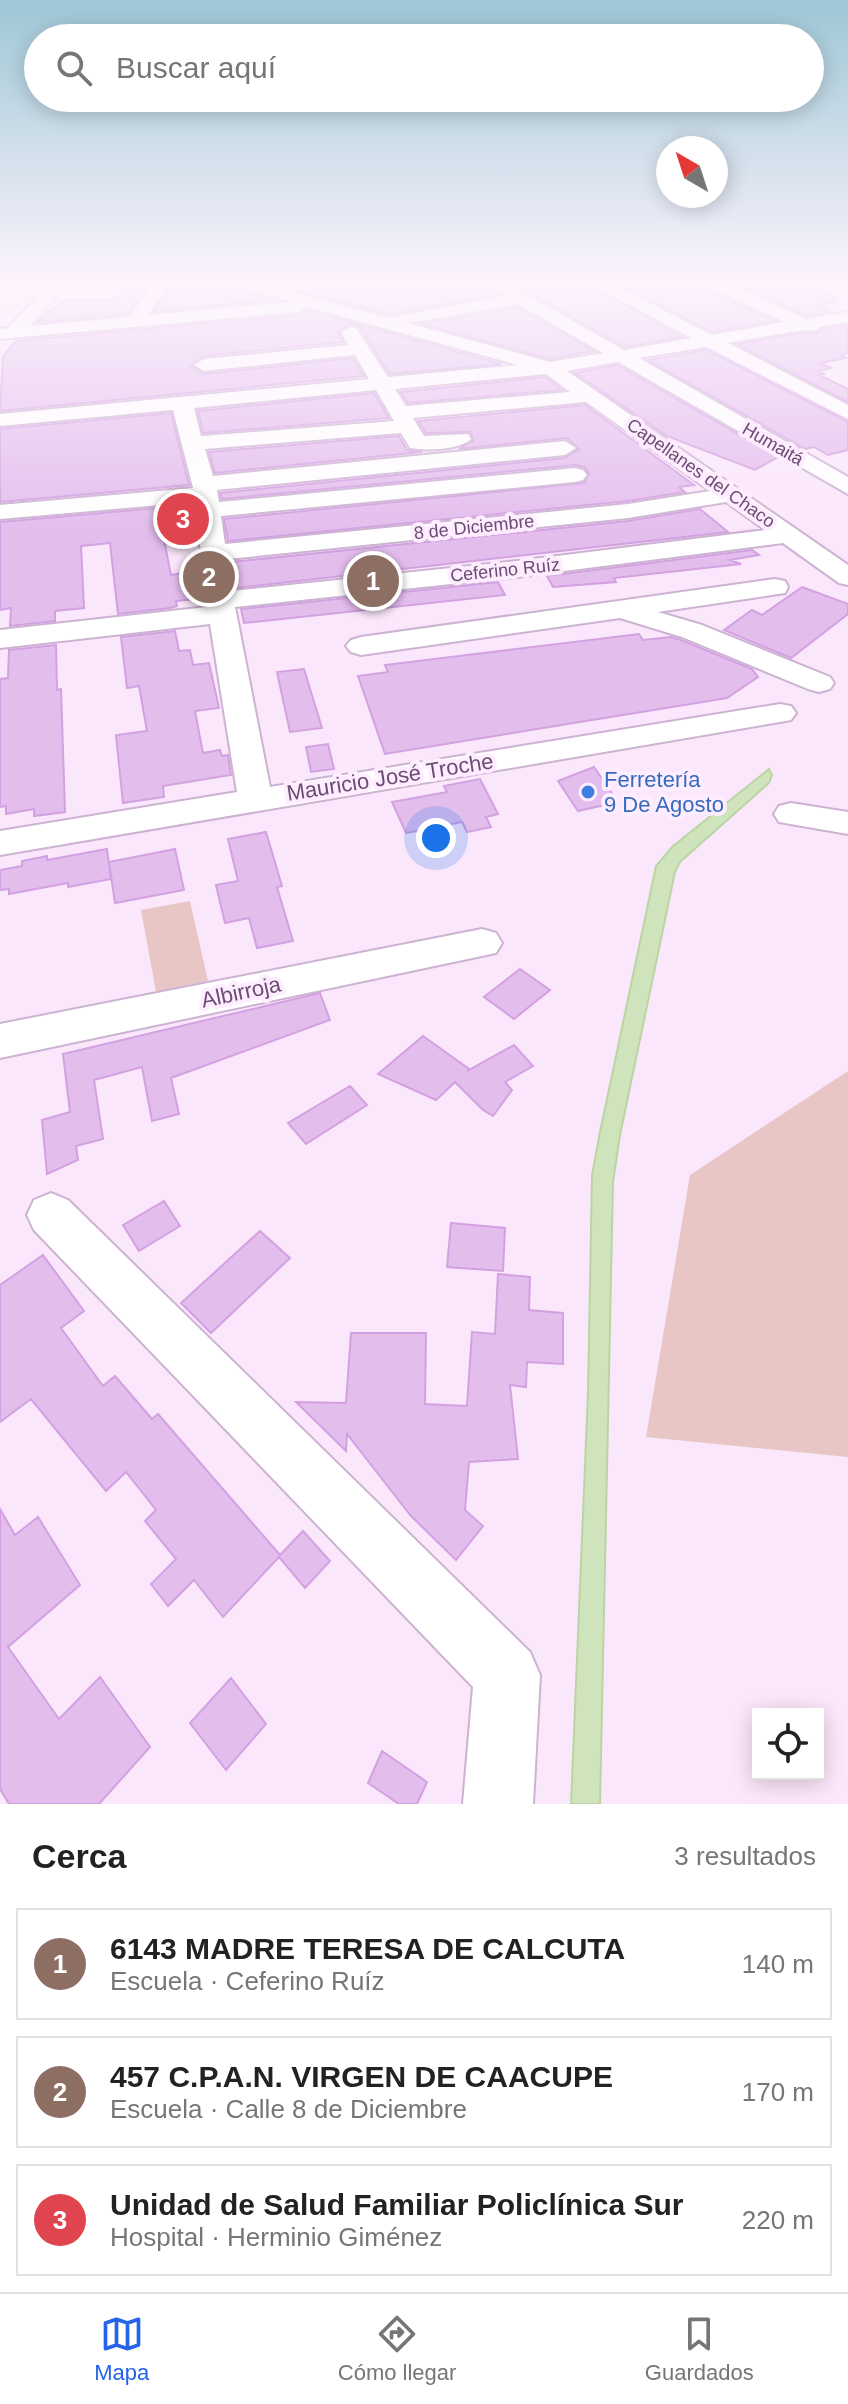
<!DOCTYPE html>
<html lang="es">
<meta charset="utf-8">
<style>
:root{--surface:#fff;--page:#f2f2f2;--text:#222;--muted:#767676;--line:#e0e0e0;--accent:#2563eb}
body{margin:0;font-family:Helvetica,sans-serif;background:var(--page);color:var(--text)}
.controls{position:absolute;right:24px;bottom:24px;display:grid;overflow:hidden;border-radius:0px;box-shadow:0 4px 20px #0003}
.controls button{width:72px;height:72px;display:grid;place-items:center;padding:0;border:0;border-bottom:2px solid var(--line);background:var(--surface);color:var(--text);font:40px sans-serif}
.compass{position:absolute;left:656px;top:136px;width:72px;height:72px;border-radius:50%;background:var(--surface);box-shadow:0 4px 20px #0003;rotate:321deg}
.you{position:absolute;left:436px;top:838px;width:28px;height:28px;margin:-20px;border:6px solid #fff;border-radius:50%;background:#1a73e8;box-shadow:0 0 0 12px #1a73e833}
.badge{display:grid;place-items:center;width:52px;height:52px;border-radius:50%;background:var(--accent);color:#fff;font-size:26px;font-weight:700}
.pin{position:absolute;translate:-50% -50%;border:4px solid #fff;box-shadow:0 2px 8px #0006}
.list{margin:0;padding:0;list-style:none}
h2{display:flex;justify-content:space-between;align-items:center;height:104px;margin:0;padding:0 32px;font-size:34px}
h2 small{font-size:26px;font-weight:400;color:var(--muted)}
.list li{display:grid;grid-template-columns:52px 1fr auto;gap:24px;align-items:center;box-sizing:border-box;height:112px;margin:0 16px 16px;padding:0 16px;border:2px solid var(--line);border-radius:0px}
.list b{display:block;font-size:30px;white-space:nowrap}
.list p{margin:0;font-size:26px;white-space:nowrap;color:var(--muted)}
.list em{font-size:26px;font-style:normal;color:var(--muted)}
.icon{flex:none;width:44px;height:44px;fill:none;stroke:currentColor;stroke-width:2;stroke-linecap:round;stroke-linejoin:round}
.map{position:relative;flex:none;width:848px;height:1804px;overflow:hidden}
.search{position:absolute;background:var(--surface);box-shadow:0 4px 20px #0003;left:24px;right:24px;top:24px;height:88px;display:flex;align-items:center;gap:20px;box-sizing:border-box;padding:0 28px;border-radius:44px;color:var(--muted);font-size:30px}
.sheet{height:488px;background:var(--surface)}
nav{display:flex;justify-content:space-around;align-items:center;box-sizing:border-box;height:112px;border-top:2px solid var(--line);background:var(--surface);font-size:22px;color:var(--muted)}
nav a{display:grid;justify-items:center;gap:4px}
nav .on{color:var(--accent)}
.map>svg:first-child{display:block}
</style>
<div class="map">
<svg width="848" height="1804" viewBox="0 0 848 1804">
<rect width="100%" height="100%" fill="#fbe7fb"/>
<path fill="#e8c6c6" d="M190 901 208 981 156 992 141 910Z
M848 1071V1457L646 1437 690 1175Z"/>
<path fill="#cfe4bc" stroke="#bad5a3" stroke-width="2" d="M769 769 772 775 769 783 680 862 675 872 620 1135 613 1182 600 1804H571L588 1393 592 1175 599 1137 656 866 672 847Z"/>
<path fill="#e3beed" stroke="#d3a1e1" stroke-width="2" d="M364 280H479L497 294 389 315 304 292 353 288Z
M506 280H581L682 337 625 347Z
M610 280H696L700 286 775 321 712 332Z
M726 280H772L781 283 795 281 837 299 832 300 837 302 819 305 833 312 806 316Z
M174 281 220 282 223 286 276 300 154 311Z
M127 285H148L128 314 37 322 64 300H114Z
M517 307 594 351 550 359 422 324Z
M307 310 501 364 390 374 359 326 350 324 338 331 343 342 204 356 191 366 204 374 353 358 364 376 0 411 3 356 16 341 299 315Z
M848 325V352L842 356 846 358 820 363 831 368 818 371 824 374 819 375 848 389V402L737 344 802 333 816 334 821 330Z
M706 350 848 422V450L828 455 814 447 805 449 648 360Z
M617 365 778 457 755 470 667 436 575 373Z
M545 377 562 390 408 403 400 392Z
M374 393 389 418 203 433 198 411Z
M585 405 694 485 679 487 685 492 628 501 228 541 224 519 584 483 589 473 584 467 575 465 222 499 220 493 565 458 579 449 567 438 459 449 473 441 471 432 426 433 418 421Z
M171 413 189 485 0 502V429Z
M399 436 407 450 422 452 215 473 209 452Z
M192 505 195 526 162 530 171 575 189 572 195 599 176 601 177 606 170 608 118 614 110 543 81 546 84 608 55 611V621L10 626 11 608 0 610V522Z
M700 509 728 532 236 588 234 581 231 562 628 521Z
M752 550 759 555 730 560 741 564 614 578 616 582 553 587 547 576Z
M498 582 505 595 244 623 241 609Z
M802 587 848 604V614L791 658 724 630 752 610 762 615Z
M175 631 179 651 190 650 193 665 209 663 219 708 195 711 203 753 220 750 222 756 228 755 231 775 163 786 164 797 123 803 116 735 147 731 139 686 127 688 121 637Z
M639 634 643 640 671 637 681 640 752 669 758 677 727 698 385 754 358 676 388 672 385 665Z
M56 645 57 690 61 689 65 812 34 816V809L6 814V806L0 807V679L8 678 9 650Z
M304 669 322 728 290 732 277 672Z
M328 744 334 769 311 772 306 747Z
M594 767 618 802 578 811 558 781Z
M480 779 498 814 486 817 491 827 467 832 462 822 406 833 392 802 447 792 444 786Z
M266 832 282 886 277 887 293 941 257 948 249 918 225 923 216 885 238 881 228 839Z
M107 849 111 879 68 887V883L9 894V889L0 890V870L22 866V861L47 856V860Z
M175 849 184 890 115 903 109 862Z
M520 969 550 990 514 1019 484 997Z
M320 993 330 1020 171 1078 179 1114 152 1121 142 1067 94 1080 103 1139 76 1146 78 1160 47 1174 42 1120 70 1112 63 1054Z
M423 1036 469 1069 467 1071 514 1045 533 1066 505 1082 512 1090 493 1116 483 1110 455 1082 436 1100 378 1074Z
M350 1086 367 1105 306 1144 288 1123Z
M164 1201 180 1226 139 1251 123 1225Z
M451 1223 505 1228 503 1271 447 1267Z
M260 1231 290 1258 211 1333 181 1303Z
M43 1255 84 1311 61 1328 103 1386 115 1376 152 1419 158 1414 280 1555 303 1531 330 1561 305 1588 279 1557 223 1617 194 1580 168 1606 151 1584 176 1559 145 1521 156 1510 126 1472 106 1491 31 1399 0 1422V1285Z
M498 1274 530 1277 529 1310 563 1313V1364L527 1362 526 1387 510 1385 518 1459 469 1462 465 1510 483 1526 456 1560 411 1516 347 1434 346 1451 296 1402 346 1403 351 1333H426L425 1404 467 1406 472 1332 495 1334Z
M0 1509 15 1535 38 1517 80 1585 8 1647 59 1719 100 1677 150 1747 99 1804H9L0 1789Z
M231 1678 266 1724 226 1770 190 1723Z
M382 1751 427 1782 417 1804H399L368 1783Z"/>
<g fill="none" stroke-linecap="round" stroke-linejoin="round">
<g stroke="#ccb3d2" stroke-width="4">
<path id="minor" d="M54 280H71L30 326 130 317 155 280H171L148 315 293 302 224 283 222 280H247L275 287 276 283 282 281 361 280 353 285 287 291 389 318 505 296 482 280H501L624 350 691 338 584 280H604L712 335 785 322 701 283 699 280H720L806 319 848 312V322L819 327 816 331 802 330 728 343 848 405V419L706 347 639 358 848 477V494L618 362 567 371 848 565V585L839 583 783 543 517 577 235 607 270 787 780 704 791 706 796 713 791 720 780 722 0 855V831L237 792 210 624 0 648V630L207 607 195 502 0 519V505L193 488 173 410 0 426V414L369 379 355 355 204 371 194 365 204 359 348 345 341 332 350 327 356 328 388 377 518 365 307 307 299 312 0 339V329L8 328ZM518 304 603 353 550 362 408 323ZM546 374 570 392 406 406 395 389ZM376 390 394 421 201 436 194 408ZM586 402 710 491 628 504 225 544 221 516 575 482 583 480 587 475 583 470 575 468 219 502 217 490 565 455 576 448 565 441 213 476 205 449 401 433 410 448C425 451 460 450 471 439L468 434 424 436 413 418ZM726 502 765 530 517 561 232 591 228 559 628 518Z
M829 280H848V289Z
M775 579 785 581 788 587 785 593 658 612 702 625 830 677 834 683 830 689 819 692 808 689 682 637 620 618 361 655 351 652 346 646 351 640 361 637Z
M791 803 848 812V834L779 822 774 814 779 806Z
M482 929 496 933 502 943 496 953 0 1058V1024Z
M51 1193 68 1200 530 1652 540 1675 533 1804H463L473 1687 34 1230 27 1215 34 1200Z"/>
</g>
<use href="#minor" fill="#fff" fill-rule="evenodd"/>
</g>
<linearGradient id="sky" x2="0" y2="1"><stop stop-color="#9ec7d6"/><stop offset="0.53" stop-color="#fdf4fd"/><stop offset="1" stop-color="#fdf4fd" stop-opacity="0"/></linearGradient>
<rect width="848" height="532" fill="url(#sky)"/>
<circle fill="#3f7fe0" stroke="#feedfe" stroke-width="3" cx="588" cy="792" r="8"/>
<g text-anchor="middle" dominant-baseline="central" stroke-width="8" stroke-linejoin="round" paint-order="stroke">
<g font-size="18" fill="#6a4d74" stroke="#feedfe">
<text transform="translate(773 444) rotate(30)">Humaitá</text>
<text transform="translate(701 473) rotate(35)">Capellanes del Chaco</text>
<text transform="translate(474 527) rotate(-6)">8 de Diciembre</text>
<text transform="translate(505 570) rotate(-6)">Ceferino Ruíz</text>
</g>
<g font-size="22" fill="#6a4d74" stroke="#feedfe">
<text transform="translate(390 777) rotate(-9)">Mauricio José Troche</text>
<text transform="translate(241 992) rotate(-12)">Albirroja</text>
</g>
<g font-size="22" fill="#366cbe" stroke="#feedfe" text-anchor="start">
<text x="604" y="779">Ferretería<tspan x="604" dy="25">9 De Agosto</tspan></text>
</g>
</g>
</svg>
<div class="controls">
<button><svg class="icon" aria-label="locate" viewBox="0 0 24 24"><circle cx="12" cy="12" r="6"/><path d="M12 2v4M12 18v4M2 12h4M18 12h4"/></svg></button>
</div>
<svg class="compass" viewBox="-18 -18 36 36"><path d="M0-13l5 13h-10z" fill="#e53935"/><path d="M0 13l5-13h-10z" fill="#767676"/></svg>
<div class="you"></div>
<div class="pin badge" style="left:373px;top:581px;background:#8d6e63">1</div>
<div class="pin badge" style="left:209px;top:577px;background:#8d6e63">2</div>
<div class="pin badge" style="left:183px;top:519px;background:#e0444e">3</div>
<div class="search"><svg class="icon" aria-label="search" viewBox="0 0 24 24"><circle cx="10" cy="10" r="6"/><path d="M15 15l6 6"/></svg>Buscar aquí</div>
</div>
<section class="sheet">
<h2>Cerca<small>3 resultados</small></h2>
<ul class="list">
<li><span class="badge" style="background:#8d6e63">1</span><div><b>6143 MADRE TERESA DE CALCUTA</b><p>Escuela · Ceferino Ruíz</p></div><em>140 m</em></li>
<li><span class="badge" style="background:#8d6e63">2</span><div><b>457 C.P.A.N. VIRGEN DE CAACUPE</b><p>Escuela · Calle 8 de Diciembre</p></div><em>170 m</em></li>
<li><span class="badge" style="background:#e0444e">3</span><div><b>Unidad de Salud Familiar Policlínica Sur</b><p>Hospital · Herminio Giménez</p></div><em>220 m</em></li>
</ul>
</section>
<nav>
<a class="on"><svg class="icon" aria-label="map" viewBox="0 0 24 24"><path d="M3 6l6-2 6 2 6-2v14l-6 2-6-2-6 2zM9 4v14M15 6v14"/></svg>Mapa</a>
<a><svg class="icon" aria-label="directions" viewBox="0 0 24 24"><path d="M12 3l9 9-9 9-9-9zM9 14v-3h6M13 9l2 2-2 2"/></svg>Cómo llegar</a>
<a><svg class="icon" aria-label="saved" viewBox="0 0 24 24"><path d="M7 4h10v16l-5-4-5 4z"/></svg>Guardados</a>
</nav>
